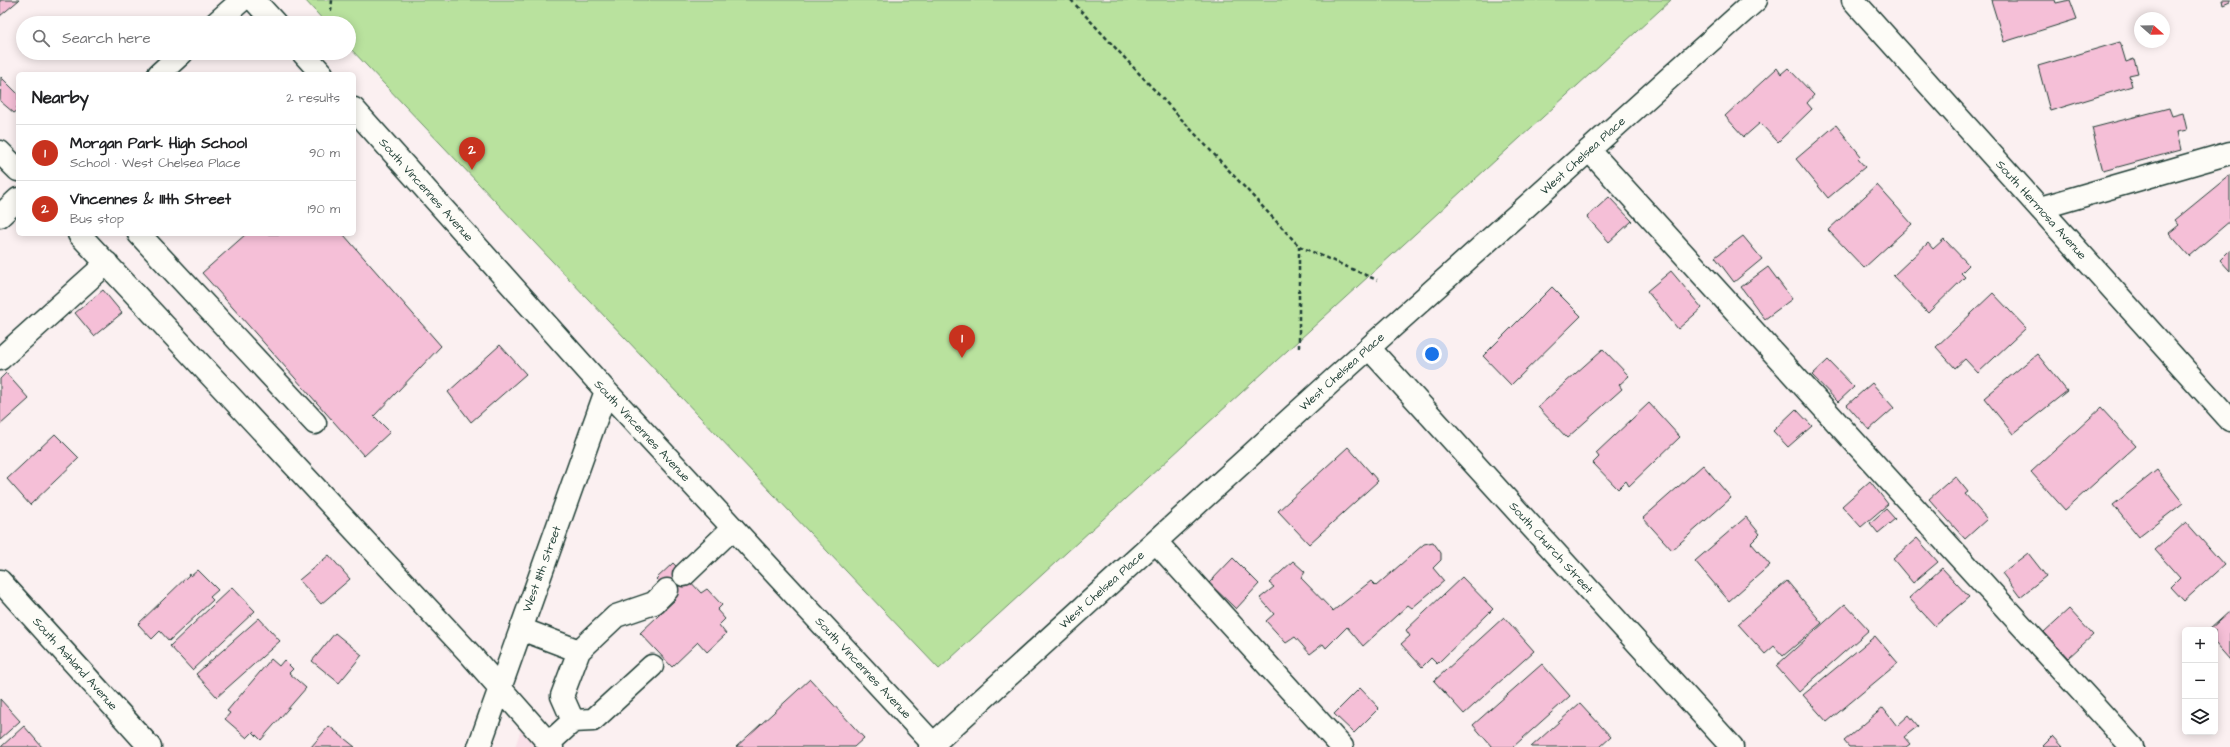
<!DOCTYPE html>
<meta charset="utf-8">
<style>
:root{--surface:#fff;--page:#f6f6f6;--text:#202124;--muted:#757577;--line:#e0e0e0;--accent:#c8321e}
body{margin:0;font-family:"Architects Daughter",sans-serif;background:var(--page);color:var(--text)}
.controls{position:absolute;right:12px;bottom:12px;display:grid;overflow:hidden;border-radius:6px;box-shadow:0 2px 10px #0003}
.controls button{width:36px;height:36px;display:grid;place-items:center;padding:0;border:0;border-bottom:1px solid var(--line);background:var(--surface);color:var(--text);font:20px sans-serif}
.compass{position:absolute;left:2134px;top:12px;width:36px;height:36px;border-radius:50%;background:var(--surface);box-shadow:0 2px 10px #0003;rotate:110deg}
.you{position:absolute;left:1432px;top:354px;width:14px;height:14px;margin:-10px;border:3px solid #fff;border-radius:50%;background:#1a73e8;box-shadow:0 0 0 6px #1a73e833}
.badge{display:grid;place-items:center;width:26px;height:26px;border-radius:50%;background:var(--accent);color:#fff;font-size:13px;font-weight:700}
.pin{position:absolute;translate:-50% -33px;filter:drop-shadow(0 1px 2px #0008)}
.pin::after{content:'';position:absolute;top:21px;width:14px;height:12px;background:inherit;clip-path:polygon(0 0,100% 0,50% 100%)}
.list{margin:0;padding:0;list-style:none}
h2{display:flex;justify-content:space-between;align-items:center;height:52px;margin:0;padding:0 16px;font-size:17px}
h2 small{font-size:13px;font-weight:400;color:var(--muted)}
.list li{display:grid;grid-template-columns:26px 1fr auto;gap:12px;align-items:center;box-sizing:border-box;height:56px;padding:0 16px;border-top:1px solid var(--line)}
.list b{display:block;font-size:15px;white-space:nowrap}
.list p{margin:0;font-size:13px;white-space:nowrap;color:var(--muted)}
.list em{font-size:13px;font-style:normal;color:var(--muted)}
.icon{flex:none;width:22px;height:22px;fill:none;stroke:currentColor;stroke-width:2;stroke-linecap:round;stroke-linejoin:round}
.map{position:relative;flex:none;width:2230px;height:747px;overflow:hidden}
.search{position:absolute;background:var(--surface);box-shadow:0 2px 10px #0003;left:16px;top:16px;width:340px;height:44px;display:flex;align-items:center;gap:10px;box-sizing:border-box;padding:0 14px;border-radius:22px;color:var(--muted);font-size:15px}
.panel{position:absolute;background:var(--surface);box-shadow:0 2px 10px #0003;left:16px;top:72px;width:340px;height:164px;border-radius:6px}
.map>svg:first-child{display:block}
</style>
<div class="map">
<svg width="2230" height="747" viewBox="0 0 2230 747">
<rect width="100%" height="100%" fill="#fbf0f1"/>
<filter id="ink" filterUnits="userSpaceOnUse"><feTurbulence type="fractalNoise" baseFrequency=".025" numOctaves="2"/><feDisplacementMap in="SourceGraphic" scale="8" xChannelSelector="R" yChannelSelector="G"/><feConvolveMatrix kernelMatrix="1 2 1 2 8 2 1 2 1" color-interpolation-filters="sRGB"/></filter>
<g filter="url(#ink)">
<path fill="#f9e1e9" d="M523 723 544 747H515Z"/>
<path fill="#b9e29e" stroke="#6c9069" d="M305 0H1671L939 669 349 47V23H326Z"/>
<path fill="#f5bfd7" stroke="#1f3d34" d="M0 0H19L0 16Z
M1991 0H2055L2056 3 2070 0 2077 19 2004 42Z
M2222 0H2230V2L2223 5Z
M2120 42 2126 62 2134 59 2138 73 2129 75 2132 86 2050 111 2038 66Z
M1777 68 1781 74 1788 68 1814 95 1807 103 1812 109 1778 142 1760 123 1744 137 1725 116Z
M1 77 18 94V106L16 108 18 110 14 113 0 101Z
M2169 108 2172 116 2183 113 2187 130 2177 132 2181 150 2103 171 2092 128Z
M1836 125 1861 156 1858 159 1865 167 1828 198 1796 159Z
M2230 175V221L2189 256 2169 233 2179 225 2175 220Z
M1877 185 1912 224 1864 268 1828 230Z
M1609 197 1632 221 1609 242 1587 217Z
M246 234H346L344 235 441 346 374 416 390 432 364 456 202 273Z
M1743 236 1762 259 1734 282 1715 257Z
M1944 239 1969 265 1961 273 1965 277 1928 313 1893 276 1928 243 1933 249Z
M2230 250V271L2220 260Z
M1768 267 1792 299 1765 319 1741 287Z
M1671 271 1702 308 1678 329 1647 291Z
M1552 287 1581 316 1511 385 1483 356Z
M103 290 122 313 94 336 75 313Z
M1993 293 2026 328 1978 373 1965 359 1955 368 1936 347Z
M500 345 526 374 471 422 448 392Z
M1603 349 1629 376 1619 385 1622 389 1567 438 1538 407Z
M2037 354 2067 391 2013 434 1984 398Z
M1828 360 1854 387 1838 402 1812 375Z
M6 373 29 399 0 425V379Z
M1872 383 1894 408 1869 430 1847 405Z
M1649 403 1680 437 1629 486 1626 481 1618 489 1593 463 1599 457 1596 453Z
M2101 408 2136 446 2065 510 2031 472Z
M1796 409 1812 426 1788 447 1773 431Z
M55 434 79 458 30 505 7 479Z
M1348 447 1378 481 1309 544 1278 511Z
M1703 465 1731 498 1672 550 1643 518Z
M2157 470 2183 503 2139 537 2113 505Z
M1955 476 1968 492 1965 494 1987 519 1965 539 1929 499Z
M1870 481 1888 504 1861 527 1842 506Z
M1886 509 1895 519 1878 533 1870 523Z
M1746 517 1760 534 1751 543 1770 565 1729 601 1695 561Z
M2186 522 2224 565 2184 601 2171 587 2180 578 2155 550Z
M1917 538 1938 562 1913 583 1893 559Z
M1433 542 1441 553V560L1433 568 1444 581 1412 608 1408 605 1363 646 1347 627 1326 648 1323 644 1310 654 1295 637 1286 643 1266 621 1274 614 1260 598 1274 587 1269 583 1293 561 1305 572 1301 578 1333 611 1371 581 1376 586 1424 544Z
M2028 553 2046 576 2020 597 2002 573Z
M329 555 350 579 321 604 299 580Z
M1233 558 1259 584 1236 609 1209 583Z
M673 563 701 593 707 589 722 605 717 610 725 619 719 625 726 634 707 652 698 642 672 667 640 633 676 599 656 579Z
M1942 568 1969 597 1935 626 1909 598Z
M198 570 218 590 210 597 213 600 169 641 160 631 152 639 138 624 190 574 191 576Z
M1462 577 1493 609 1437 664 1431 658 1422 667 1401 644 1410 636 1406 630Z
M1787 581 1822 623 1783 656 1774 646 1765 654 1738 624Z
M232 587 255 611 192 670 170 646Z
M1845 604 1869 630 1799 692 1776 666Z
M2069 609 2093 635 2068 658 2044 632Z
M2230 611V660L2215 643V630H2209Z
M1504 617 1534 651 1464 714 1434 681Z
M259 618 280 641 217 697 196 674Z
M335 633 362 655 339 683 312 661Z
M1875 636 1898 663 1827 722 1803 695Z
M271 659 279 666 284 660 293 669 289 673 306 688 261 740 253 732 247 738 225 719 230 713 227 711Z
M1542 664 1570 696 1513 747H1492L1473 725Z
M810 679 864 738 854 747H736Z
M1360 688 1379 708 1354 733 1334 714Z
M0 699 20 721 0 739Z
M1580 703 1611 737 1600 747H1531Z
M1883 708 1897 726 1909 715 1918 726 1904 737 1910 744 1906 747H1849L1844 741Z
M24 726 42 747H1Z
M329 726 355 747H311Z
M2053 736 2063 747H2042Z"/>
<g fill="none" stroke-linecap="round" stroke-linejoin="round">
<g stroke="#1f3d34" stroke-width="25">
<path id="minor" d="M1853 0 2230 420
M216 23 242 0
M159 74 182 53
M1589 150 2132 747
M0 152 18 170
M2040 208 2230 153
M0 216 18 199
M79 234 470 654 552 747
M139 234 315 423
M1369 348 1732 747
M0 359 107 263
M1156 542 1342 747
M684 575 733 528
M0 581 150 747
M521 629 579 651 616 616 654 603 667 590
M573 721 593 720 652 666
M549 743 573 721 562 696 579 651
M930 747 1332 381 1756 0"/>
</g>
<g stroke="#1f3d34" stroke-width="25">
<path id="major" d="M254 0 275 23
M303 53 322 74
M354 109 606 391 936 747
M479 747 606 391"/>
</g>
<path stroke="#1f3d34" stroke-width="2.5" stroke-dasharray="4 3" stroke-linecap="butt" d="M1071 0 1299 246 1377 280
M331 11 332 0
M1299 246V351"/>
<use href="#minor" stroke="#fdfcf7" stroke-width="22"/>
<use href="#major" stroke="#fdfcf7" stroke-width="22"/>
</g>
</g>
<g text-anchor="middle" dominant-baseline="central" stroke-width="3.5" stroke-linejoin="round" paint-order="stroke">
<g font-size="12" fill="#1f3d34" stroke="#fdfcf7">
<text transform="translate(1583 156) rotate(-42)">West Chelsea Place</text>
<text transform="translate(426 190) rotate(48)">South Vincennes Avenue</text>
<text transform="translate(2041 210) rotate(48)">South Hermosa Avenue</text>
<text transform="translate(1342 372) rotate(-42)">West Chelsea Place</text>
<text transform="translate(642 431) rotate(47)">South Vincennes Avenue</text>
<text transform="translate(1551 548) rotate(48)">South Church Street</text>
<text transform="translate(542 569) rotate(-70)">West 111th Street</text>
<text transform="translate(1102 590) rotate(-42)">West Chelsea Place</text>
<text transform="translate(75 664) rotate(48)">South Ashland Avenue</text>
<text transform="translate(863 668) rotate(47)">South Vincennes Avenue</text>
</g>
</g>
</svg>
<div class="controls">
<button>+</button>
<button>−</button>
<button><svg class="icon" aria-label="layers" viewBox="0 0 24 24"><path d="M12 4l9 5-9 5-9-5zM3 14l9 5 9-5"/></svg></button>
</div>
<svg class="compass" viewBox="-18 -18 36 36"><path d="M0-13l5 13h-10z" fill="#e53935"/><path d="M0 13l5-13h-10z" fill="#757577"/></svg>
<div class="you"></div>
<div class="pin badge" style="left:962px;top:358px">1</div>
<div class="pin badge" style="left:472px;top:170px">2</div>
<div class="search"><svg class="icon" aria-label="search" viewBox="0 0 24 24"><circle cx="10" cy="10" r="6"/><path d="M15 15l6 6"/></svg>Search here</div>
<section class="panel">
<h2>Nearby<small>2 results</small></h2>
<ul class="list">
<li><span class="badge">1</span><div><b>Morgan Park High School</b><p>School · West Chelsea Place</p></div><em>90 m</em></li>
<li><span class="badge">2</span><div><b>Vincennes &amp; 111th Street</b><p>Bus stop</p></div><em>190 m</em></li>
</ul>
</section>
</div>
